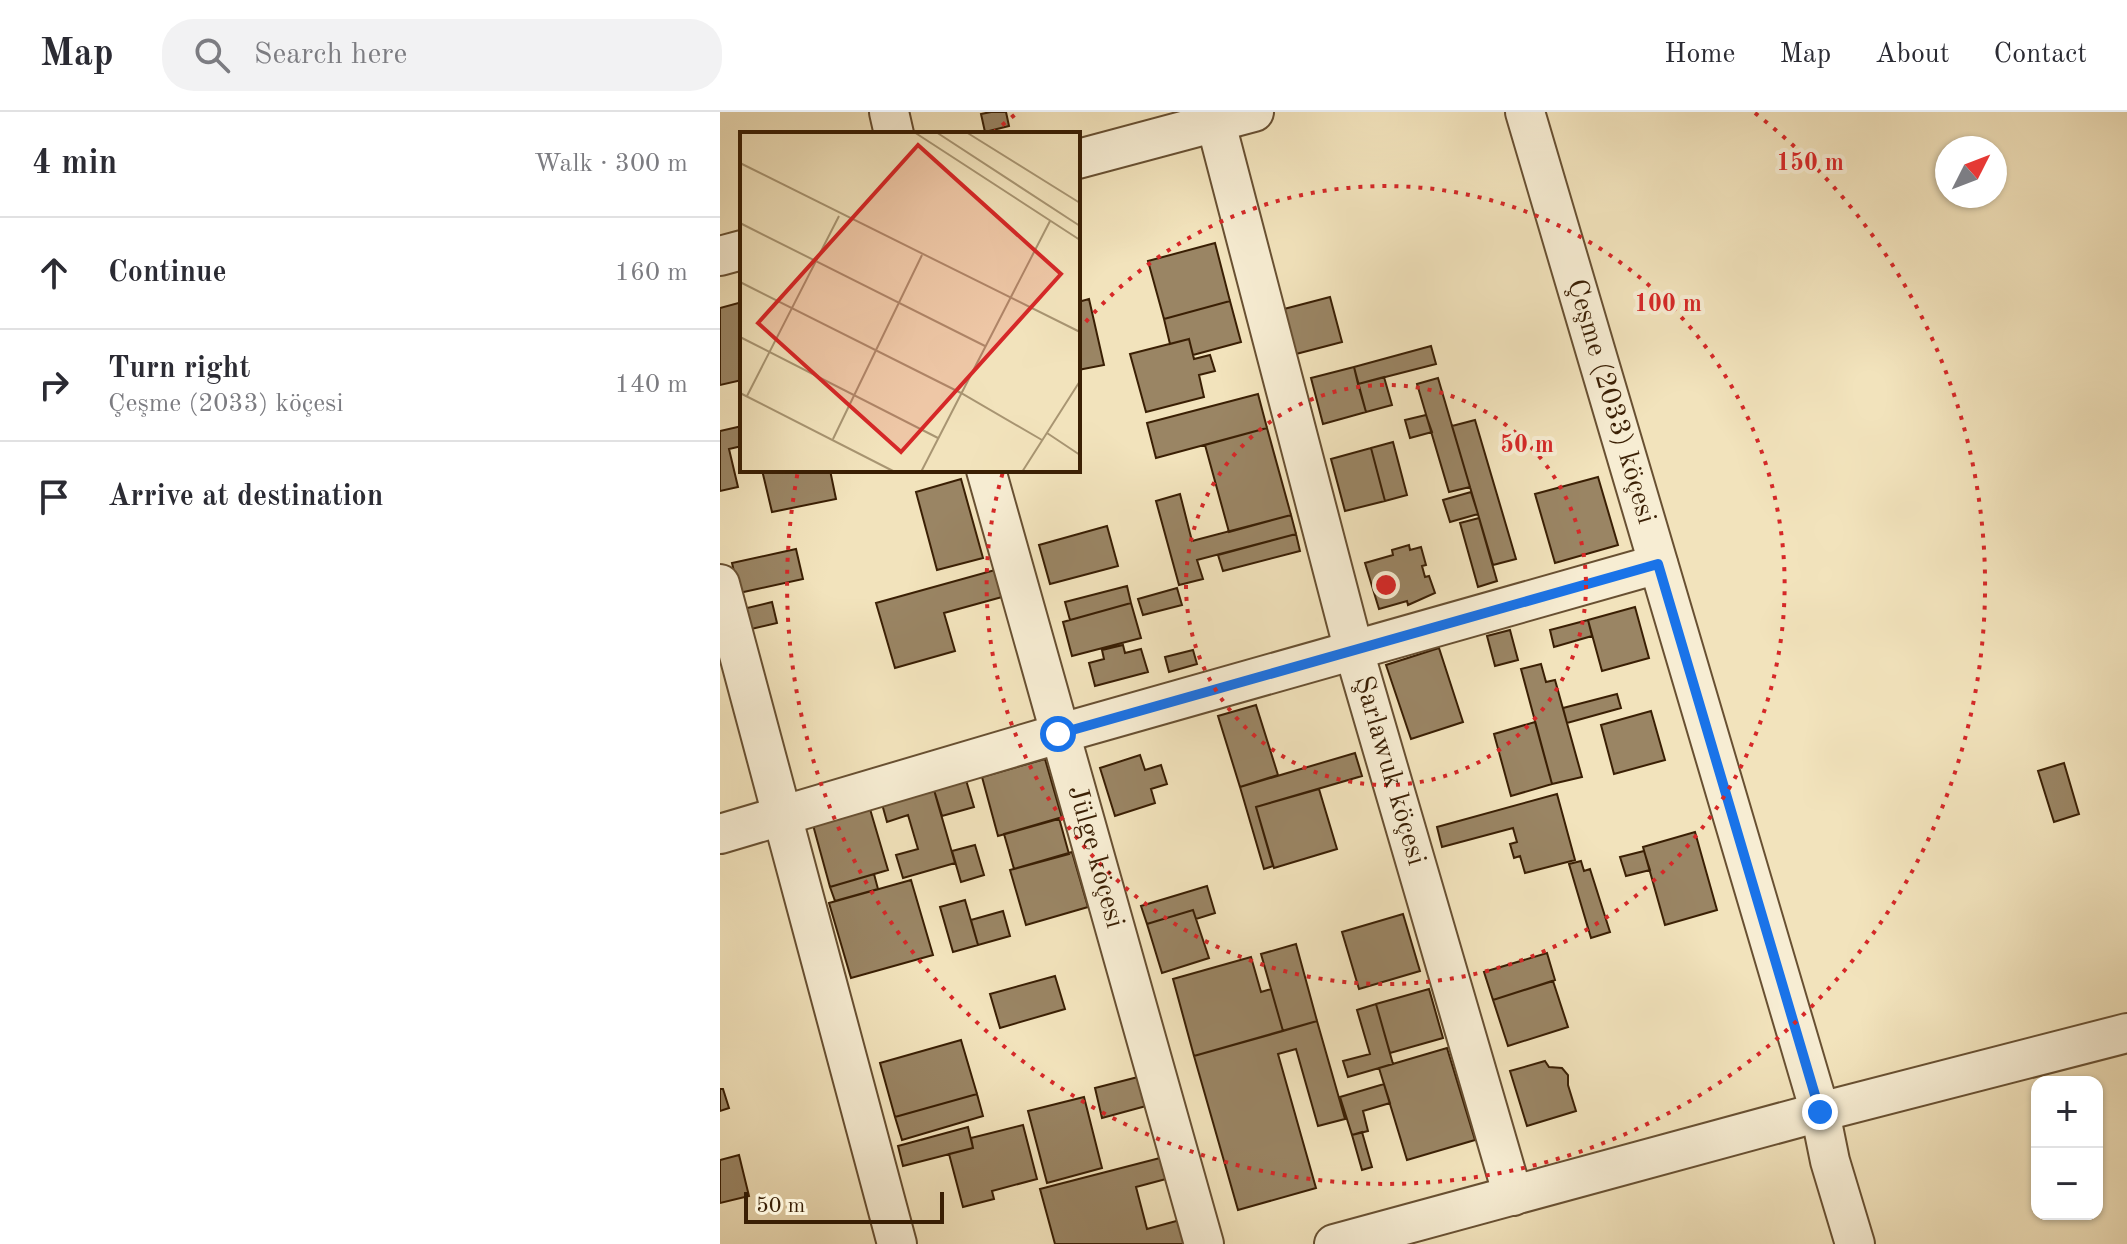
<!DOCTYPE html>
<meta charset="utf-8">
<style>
:root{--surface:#fff;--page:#f2f2f3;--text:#2b2b33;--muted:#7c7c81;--line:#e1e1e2}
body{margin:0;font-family:"Old Standard TT",serif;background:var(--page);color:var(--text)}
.controls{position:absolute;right:24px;bottom:24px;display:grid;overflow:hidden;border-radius:16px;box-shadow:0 2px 6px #0004}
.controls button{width:72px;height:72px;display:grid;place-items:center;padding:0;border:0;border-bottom:2px solid var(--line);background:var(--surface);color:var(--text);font:40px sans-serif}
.compass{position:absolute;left:1215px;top:24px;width:72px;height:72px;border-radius:50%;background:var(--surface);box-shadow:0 2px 6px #0004;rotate:48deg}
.scale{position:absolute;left:24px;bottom:20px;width:200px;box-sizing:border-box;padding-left:8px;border:4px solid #3a1f04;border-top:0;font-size:22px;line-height:28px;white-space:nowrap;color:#3a1f04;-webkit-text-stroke:6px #f7edd3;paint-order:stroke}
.stop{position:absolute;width:24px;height:24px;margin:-18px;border:6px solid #1a73e8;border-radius:50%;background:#fff}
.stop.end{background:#1a73e8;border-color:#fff;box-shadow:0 2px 8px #0008}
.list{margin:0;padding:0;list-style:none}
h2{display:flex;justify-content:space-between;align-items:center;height:104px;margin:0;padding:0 32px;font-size:34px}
h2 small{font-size:26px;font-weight:400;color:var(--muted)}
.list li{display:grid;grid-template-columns:52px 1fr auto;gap:24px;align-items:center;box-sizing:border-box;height:112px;padding:0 32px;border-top:2px solid var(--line)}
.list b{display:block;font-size:30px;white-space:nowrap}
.list p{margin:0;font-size:26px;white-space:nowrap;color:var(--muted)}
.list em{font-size:26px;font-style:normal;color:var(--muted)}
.icon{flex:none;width:44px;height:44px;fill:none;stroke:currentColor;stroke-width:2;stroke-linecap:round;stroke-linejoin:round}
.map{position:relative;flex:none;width:1407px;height:1132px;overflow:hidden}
header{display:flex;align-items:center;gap:48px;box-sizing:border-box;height:112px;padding:0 40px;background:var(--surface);border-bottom:2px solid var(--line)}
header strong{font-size:38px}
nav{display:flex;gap:44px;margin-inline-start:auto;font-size:28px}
.search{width:560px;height:72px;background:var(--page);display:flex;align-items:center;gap:20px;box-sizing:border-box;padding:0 28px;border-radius:32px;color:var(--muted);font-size:30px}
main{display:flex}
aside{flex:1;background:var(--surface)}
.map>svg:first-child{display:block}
</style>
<header>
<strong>Map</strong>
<div class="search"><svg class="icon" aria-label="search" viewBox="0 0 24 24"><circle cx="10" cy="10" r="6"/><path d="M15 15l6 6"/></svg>Search here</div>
<nav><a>Home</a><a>Map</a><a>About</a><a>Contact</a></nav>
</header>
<main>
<aside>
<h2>4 min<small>Walk · 300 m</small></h2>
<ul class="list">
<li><svg class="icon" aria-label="ahead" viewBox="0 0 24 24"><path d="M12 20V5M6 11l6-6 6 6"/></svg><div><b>Continue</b></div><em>160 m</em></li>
<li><svg class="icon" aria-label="right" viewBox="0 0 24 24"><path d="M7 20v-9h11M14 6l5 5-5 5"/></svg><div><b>Turn right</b><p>Çeşme (2033) köçesi</p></div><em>140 m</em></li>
<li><svg class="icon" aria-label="arrive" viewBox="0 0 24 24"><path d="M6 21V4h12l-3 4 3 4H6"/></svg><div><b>Arrive at destination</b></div></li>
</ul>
</aside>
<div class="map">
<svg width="1407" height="1132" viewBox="0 0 1407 1132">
<rect width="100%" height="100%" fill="#f2e3bc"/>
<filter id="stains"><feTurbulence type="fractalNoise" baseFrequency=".0025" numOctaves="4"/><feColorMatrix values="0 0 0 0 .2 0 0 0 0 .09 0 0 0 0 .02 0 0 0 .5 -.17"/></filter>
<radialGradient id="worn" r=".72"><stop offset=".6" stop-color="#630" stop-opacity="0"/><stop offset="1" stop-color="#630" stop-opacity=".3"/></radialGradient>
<path fill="#9a8564" stroke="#3a1f04" stroke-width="2" d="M271 0H286L289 14 265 20 261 2Z
M495 131 510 189 444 207 428 149Z
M610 185 622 230 576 242 564 197Z
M369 187 384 253 358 258V190Z
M510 189 521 230 473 243 469 227 450 232 444 207Z
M22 190V268L0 273V196Z
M469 227 474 247 490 243 495 259 479 263 484 285 426 300 410 242Z
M711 234 716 252 638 272 634 255Z
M634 255 646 300 603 312 591 266Z
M664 265 672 293 646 300 638 272Z
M718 266 750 375 729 380 697 272Z
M538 282 547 316 436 346 427 311Z
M706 303 712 320 690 326 685 308Z
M755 308 796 447 773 453 732 314Z
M22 314V334L9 337 18 375 0 379V319Z
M547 316 571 403 509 420 485 333Z
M673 330 687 383 665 389 651 336Z
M651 336 665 389 625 399 611 347Z
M42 358H110L116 387 52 400Z
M878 365 898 433 835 451 815 382Z
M241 367 263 446 217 458 196 380Z
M751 380 758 402 730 410 723 388Z
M460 382 472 429 571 403 576 422 477 448 483 467 459 473 436 389Z
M759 406 777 469 758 475 740 411Z
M387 414 398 454 330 472 319 433Z
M576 422 580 439 503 459 498 443Z
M689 433 690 438 701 435 706 453 702 454 705 465 709 464 715 481 688 493 687 489 659 497 645 451 673 443 672 438Z
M76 437 83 467 19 481 12 451Z
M275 458 282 485 224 501 235 539 175 556 156 491Z
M407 474 411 491 350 508 345 490Z
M457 476 462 493 423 503 418 487Z
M52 490 57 511 27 518 23 497Z
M411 491 421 526 352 544 343 510Z
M915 495 929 546 882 559 868 508Z
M868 508 872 524 834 535 830 518Z
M790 518 798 548 775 554 767 524Z
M403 533 405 541 421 537 428 560 375 574 369 551 384 547 382 538Z
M719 536 743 610 691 627 666 553Z
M473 538 477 552 449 560 445 545Z
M821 552 826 570 835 568 862 665 832 672 801 557Z
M897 582 901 596 847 611 843 596Z
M536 593 558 663 520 675 498 604Z
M931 599 945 648 894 662 881 613Z
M815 610 832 672 791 684 774 622Z
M635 641 642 664 536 695 553 754 544 757 520 675Z
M420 643 425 658 441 653 447 672 431 677 435 691 395 704 380 656Z
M325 647 342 706 278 724 262 665Z
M1344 651 1359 702 1334 710 1318 659Z
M246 668 254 695 222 704 214 678Z
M599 677 617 737 554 756 536 695Z
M214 678 235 751 183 766 176 743 198 737 188 703 167 710 162 692Z
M837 682 855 748 805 761 800 744 794 746 790 732 797 730 793 716 722 735 717 715Z
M150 697 168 758 110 775 93 713Z
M339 706 349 742 294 757 284 722Z
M975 720 997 798 945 813 923 735Z
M255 733 264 763 241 770 232 739Z
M924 739 930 758 906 764 900 745Z
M352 740 368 795 306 813 290 758Z
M861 749 864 759 870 757 890 820 871 826 849 752Z
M154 762 158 777 115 789 110 775Z
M191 768 213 843 131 866 109 791Z
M487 774 495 801 476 807 473 798 427 812 421 794Z
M245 788 258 833 233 840 220 795Z
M473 798 489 846 442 861 427 812Z
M283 799 290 824 258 833 251 808Z
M683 802 700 859 639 877 622 820Z
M576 832 597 909 563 919 541 842Z
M827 841 835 868 773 888 764 860Z
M531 845 541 880 551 877 563 919 474 944 453 867Z
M335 864 345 897 280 916 270 882Z
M833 869 848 915 788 934 773 888Z
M709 877 723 926 670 941 656 892Z
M656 892 673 952 628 965 623 949 650 942 637 898Z
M597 909 625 1007 598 1014 576 937 558 942 596 1076 518 1098 474 944Z
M241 928 257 982 175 1005 160 951Z
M727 936 755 1028 687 1048 659 956Z
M825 949 829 955 842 956 848 963V973L856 999 807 1014 790 959Z
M418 965 426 994 382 1006 375 976Z
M664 972 670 991 643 999 648 1019 632 1023 620 985Z
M0 977H3L9 996 0 999Z
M257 982 263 1004 182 1028 175 1005Z
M364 985 382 1056 327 1071 308 999Z
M303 1013 317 1067 272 1079 274 1087 243 1095 229 1042 253 1036 251 1026Z
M248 1015 253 1036 183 1054 178 1034Z
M642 1020 652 1055 642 1058 632 1023Z
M19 1043 29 1084 0 1091V1048Z
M440 1046 446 1067 416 1075 427 1117 460 1108 466 1132H335L320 1077Z"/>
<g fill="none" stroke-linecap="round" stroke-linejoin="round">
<g stroke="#685032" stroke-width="42">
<g id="minor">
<path d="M169 0 174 22"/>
<path id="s1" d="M493 0 634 539 793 1084"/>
<path id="s2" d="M805 0 1100 1000 1110 1049 1135 1132"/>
<path d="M358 47 534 0"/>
<path d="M0 144 22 138"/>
<path id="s3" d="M266 358 484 1132"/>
<path d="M0 472 177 1132"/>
<path d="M0 722 338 622 938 452"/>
<path d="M614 1132 1100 1000 1407 921"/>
</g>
</g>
<use href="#minor" stroke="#f7edd3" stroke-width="38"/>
</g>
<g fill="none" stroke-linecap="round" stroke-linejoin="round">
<path stroke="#1a73e8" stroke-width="10" d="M338 622 938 452 1100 1000"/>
</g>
<g fill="none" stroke="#d62828" stroke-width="4" stroke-dasharray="4 8">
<circle cx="666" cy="473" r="200"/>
<path d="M358 219A399 399 0 1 1 283 360"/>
<path d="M273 21A599 599 0 0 1 297 1M1035 1A599 599 0 1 1 78 359"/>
</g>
<g text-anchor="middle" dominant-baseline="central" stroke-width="8" stroke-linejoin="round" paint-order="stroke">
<g font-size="28" fill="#3a1f04" stroke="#f7edd3">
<text stroke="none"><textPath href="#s2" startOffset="302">Çeşme (2033) köçesi</textPath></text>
<text stroke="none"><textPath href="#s1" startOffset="682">Şarlawuk köçesi</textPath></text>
<text stroke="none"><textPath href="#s3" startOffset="402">Jülge köçesi</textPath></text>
</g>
</g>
<g transform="translate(20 20)">
<rect width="340" height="340" fill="#f2e3bc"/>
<path fill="none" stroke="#a89572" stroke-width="2" d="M174 0 340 108M196 0 340 94M226 0 340 71M0 31 340 200M0 91 245 214M0 150 221 261 302 308M0 205 198 306M0 261 155 340M7 264 99 84M307 301 340 323M93 307 182 123M181 340 310 89M282 340 340 249"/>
<path fill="#d62828" fill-opacity="0.15" stroke="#d62828" stroke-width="4" d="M178 13 321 142 161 320 18 191Z"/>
<rect width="340" height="340" fill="none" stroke="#3a1f04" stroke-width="4"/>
</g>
<circle cx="666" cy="473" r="12" fill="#d62828" stroke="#f7edd3" stroke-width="4"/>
<g font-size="24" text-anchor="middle" font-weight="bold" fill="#d62828" stroke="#f7edd3" stroke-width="8" stroke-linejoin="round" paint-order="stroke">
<text x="1090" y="58">150 m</text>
<text x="948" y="199">100 m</text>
<text x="807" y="340">50 m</text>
</g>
<rect width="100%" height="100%" filter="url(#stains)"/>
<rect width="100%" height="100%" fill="url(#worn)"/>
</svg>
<div class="controls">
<button>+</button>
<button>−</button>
</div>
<svg class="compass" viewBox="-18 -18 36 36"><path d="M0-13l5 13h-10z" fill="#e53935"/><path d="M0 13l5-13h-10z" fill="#7c7c81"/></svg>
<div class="scale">50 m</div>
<div class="stop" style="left:338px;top:622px"></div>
<div class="stop end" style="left:1100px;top:1000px"></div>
</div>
</main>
